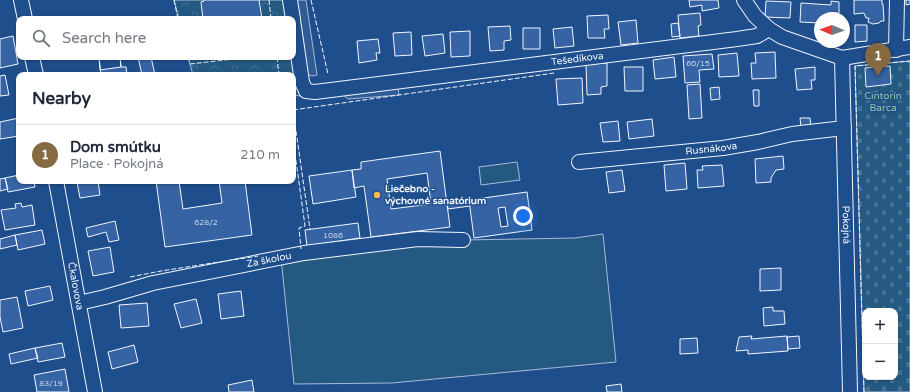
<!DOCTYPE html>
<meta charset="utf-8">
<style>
:root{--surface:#fff;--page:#f2f2f3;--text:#1f2937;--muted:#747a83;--line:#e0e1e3;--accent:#846941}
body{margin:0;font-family:"Varela Round",sans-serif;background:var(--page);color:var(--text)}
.controls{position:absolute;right:12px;bottom:12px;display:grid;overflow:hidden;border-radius:8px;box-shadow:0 1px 3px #0004}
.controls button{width:36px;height:36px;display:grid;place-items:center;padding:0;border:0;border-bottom:1px solid var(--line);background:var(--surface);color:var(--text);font:20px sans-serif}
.compass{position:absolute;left:814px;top:12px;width:36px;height:36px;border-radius:50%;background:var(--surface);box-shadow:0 1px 3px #0004;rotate:272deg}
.you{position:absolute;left:523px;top:216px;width:14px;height:14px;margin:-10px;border:3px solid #fff;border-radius:50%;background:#1a73e8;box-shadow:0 0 0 6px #1a73e833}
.badge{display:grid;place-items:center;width:26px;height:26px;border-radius:50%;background:var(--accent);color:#fff;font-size:13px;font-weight:700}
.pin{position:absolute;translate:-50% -33px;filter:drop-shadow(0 1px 2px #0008)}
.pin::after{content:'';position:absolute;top:21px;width:14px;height:12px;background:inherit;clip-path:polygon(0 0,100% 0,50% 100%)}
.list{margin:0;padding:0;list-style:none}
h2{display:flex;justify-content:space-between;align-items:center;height:52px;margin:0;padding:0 16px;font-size:17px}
h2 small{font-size:13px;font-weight:400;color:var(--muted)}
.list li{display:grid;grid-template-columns:26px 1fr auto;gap:12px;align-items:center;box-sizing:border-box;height:60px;padding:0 16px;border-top:1px solid var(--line)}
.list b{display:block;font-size:15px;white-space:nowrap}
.list p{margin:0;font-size:13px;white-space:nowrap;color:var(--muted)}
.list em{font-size:13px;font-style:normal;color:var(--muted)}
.icon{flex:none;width:22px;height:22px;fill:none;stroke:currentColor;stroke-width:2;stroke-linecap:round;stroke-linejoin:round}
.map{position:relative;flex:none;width:910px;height:392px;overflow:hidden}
.search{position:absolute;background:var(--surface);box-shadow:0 1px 3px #0004;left:16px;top:16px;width:280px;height:44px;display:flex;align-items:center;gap:10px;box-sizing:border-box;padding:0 14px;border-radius:8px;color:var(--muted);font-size:15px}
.panel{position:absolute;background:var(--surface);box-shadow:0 1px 3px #0004;left:16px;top:72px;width:280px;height:112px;border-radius:8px}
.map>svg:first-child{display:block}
</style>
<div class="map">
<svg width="910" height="392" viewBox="0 0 910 392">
<defs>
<pattern id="cemetery-stones" width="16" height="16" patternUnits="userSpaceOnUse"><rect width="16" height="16" fill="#245a82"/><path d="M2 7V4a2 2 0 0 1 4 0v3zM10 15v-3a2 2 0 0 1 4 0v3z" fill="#447295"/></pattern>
<pattern id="park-crowns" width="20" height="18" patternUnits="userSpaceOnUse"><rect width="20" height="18" fill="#245a82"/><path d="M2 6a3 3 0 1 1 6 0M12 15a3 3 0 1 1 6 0" fill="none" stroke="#447295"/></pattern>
</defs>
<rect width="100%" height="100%" fill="#1f4e8c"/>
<path fill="#245a82" stroke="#a8bbd7" d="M517 162 520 180 481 185 479 167Z
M603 234 616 362 392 383 294 384 281 258 463 240 575 238Z"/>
<path fill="url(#cemetery-stones)" stroke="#a8bbd7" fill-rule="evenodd" d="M910 61V392H864L855 66ZM865 311H895V377H865Z"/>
<path fill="url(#park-crowns)" stroke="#a8bbd7" d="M174 0H290L293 19H179Z
M188 57H293L306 91 300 96 293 95V75H193Z"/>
<path fill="#305b95" stroke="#a8bbd7" d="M293 0H306L317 75 312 76 307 74Z
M398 87 399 95 348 99 342 94Z"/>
<path fill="#3563a3" stroke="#f2f6ff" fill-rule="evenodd" d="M204 0H259L262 19H203L201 2 204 1Z
M689 0H718L719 8 702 11V5L690 7Z
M854 0H882V4H883L884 21H881L879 23 873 24 868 22 869 18H866L864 13 854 14Z
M906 0H910V4L906 5Z
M766 1 791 2 790 18 765 17Z
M831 1 839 2V13H832L831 18H820V23L800 22 801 3 831 5Z
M700 13 701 25 698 26 699 36 680 38 678 15Z
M608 15 609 29H604L605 38H588L587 16Z
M636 20 638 43 621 45 618 22Z
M678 23 680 36 672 37 671 24Z
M855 25H867V41L855 42Z
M510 26 511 40 504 41V50L490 51 488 27Z
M572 27 574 46 555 48 553 29Z
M523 28H540V49H523Z
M470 31V56L451 57 450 32Z
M411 32 412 55 395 56 393 33Z
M443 34 445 53 425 56 422 36Z
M13 36 18 64 0 68V39Z
M378 39 380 53H376L377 60 359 63 357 41Z
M775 52 776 78 752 79 751 63H756L755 53Z
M737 53 739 76 719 77 718 55Z
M712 54 714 69 699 70 700 82 685 83 683 56Z
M99 57H120L121 67H126L127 75H101Z
M99 57H120L121 67 100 70Z
M138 57H151L155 75H142Z
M674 57 676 77 655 79 653 60Z
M607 63V86L601 87V94L587 95 586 64Z
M890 66 891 84 866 87 865 68Z
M624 67H643V91H625Z
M815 67V80H811L812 89 797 90 795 69Z
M5 75 9 95 0 96V76Z
M582 78 583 103 558 105 556 79Z
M700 84 702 118 689 119 687 85Z
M719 87 720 99 711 100 710 88Z
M753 90H759V106H754Z
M19 118V136L0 139V122Z
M800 118H810L811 127H801Z
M652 119 654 136 629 139 627 122Z
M618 121 620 141 603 142 600 123Z
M440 151 450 227 371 237 364 186 354 188 352 170 361 169V162ZM427 173 431 204 391 209 387 179Z
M783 156 784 169 776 170 771 178V182L756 183 755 159Z
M685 163 687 189 666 191 664 165Z
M722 165 724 186 698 188 697 170H703L702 166Z
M352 170 356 197 313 204 309 176Z
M622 170 625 191 609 193 606 172Z
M19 175V181H34L35 187 8 192 5 178Z
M5 178 8 189 0 191V179Z
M83 181H98L100 195 80 198 77 182Z
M156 181H179L183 209 222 203 219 181H245L252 235 165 247Z
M527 192 532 230 474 238 469 200ZM505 207 508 226 501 227 498 208Z
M469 200 470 206 448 209 447 203Z
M21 203 22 207 32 205 35 225 5 230 1 210 16 208 15 204Z
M115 221 119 240 109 242 106 232 88 237 86 228Z
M358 223 360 238 307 246 305 230Z
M42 230 45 244 18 250 15 235Z
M15 235 17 245 0 249V239Z
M110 247 114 272 93 276 88 251Z
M781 268V290L760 291V269Z
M50 286 53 300 28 306 25 291Z
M241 291 244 316 221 319 218 294Z
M17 297 23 328 3 332 0 317V300Z
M196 299 202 323 181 328 174 304Z
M147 303 149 326 121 328 119 305Z
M773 307V311H784L785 324 764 326 763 308Z
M752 336 751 339 787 336 788 351 748 354V350L736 351 739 337Z
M799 336 800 348 788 349 787 337Z
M697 338 698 353 680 354V339Z
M62 343 65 357 38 362 35 348Z
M134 345 138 362 112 369 108 352Z
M35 348 38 358 11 364 9 354Z
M65 369 69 392H37L34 375Z
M252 380 254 392H229L228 385Z
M621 384 622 392H607L606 386Z"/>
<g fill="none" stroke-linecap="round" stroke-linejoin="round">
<g stroke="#f2f6ff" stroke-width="16">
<g id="minor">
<path d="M21 0 25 19"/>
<path d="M290 0 293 19"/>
<path d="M744 0 755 16 769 29"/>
<path id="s1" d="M293 20 302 82 306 91 315 92 737 39 757 36 769 29 782 37 842 58 910 47"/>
<path d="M896 50 897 0"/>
<path d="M32 57 36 75"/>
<path id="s2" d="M842 58 850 392"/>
<path id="s3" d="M579 162 723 148 758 142 792 134 844 128"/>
<path id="s4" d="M56 181 95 392"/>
<path id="s5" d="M79 303 105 297 153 283 304 253 418 239 463 240"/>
</g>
</g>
<use href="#minor" stroke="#1f4e8c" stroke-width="14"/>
<path stroke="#f2f6ff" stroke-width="1" stroke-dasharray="5 2" stroke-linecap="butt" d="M174 0 178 19
M269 0 271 19
M311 0 328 74
M188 57 190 64 252 57
M277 57 279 75
M293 110 554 73
M293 110 310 229
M293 139 305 226 299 228 301 249
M130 277 161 271 258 256
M864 392 855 66 910 61"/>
</g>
<circle fill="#ffb74d" stroke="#1f4e8c" stroke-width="1.5" cx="377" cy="195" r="4"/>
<g text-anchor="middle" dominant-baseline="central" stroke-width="3" stroke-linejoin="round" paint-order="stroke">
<g font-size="8" fill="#c3d1e8">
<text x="698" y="63">60/15</text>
<text x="206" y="222">628/2</text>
<text x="333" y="235">1086</text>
<text x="51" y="383">83/19</text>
</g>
<g font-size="10" fill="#f2f6ff" stroke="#1f4e8c">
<text stroke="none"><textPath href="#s1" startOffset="346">Tešedíkova</textPath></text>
<text stroke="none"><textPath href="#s3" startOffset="133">Rusnákova</textPath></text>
<text stroke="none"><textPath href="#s2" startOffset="167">Pokojná</textPath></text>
<text stroke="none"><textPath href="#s5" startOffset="195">Za školou</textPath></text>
<text stroke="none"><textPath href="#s4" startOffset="107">Čkalovova</textPath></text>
</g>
<g font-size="10" fill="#97c8a6" stroke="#1f4e8c">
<text x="883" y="96">Cintorín<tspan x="883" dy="12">Barca</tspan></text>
</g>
<g font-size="10" font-weight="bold" fill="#f2f6ff" stroke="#1f4e8c" text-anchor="start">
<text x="385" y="189">Liečebno -<tspan x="385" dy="12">výchovné sanatórium</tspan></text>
</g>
</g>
</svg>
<div class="controls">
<button>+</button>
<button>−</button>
</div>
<svg class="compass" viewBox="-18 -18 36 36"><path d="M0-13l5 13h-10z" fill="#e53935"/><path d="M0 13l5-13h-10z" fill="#747a83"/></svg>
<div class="you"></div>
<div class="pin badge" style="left:878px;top:76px">1</div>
<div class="search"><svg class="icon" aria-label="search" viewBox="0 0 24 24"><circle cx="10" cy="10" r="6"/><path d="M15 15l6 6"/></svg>Search here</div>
<section class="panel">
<h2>Nearby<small></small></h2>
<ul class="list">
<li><span class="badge">1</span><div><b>Dom smútku</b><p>Place · Pokojná</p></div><em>210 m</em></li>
</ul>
</section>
</div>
